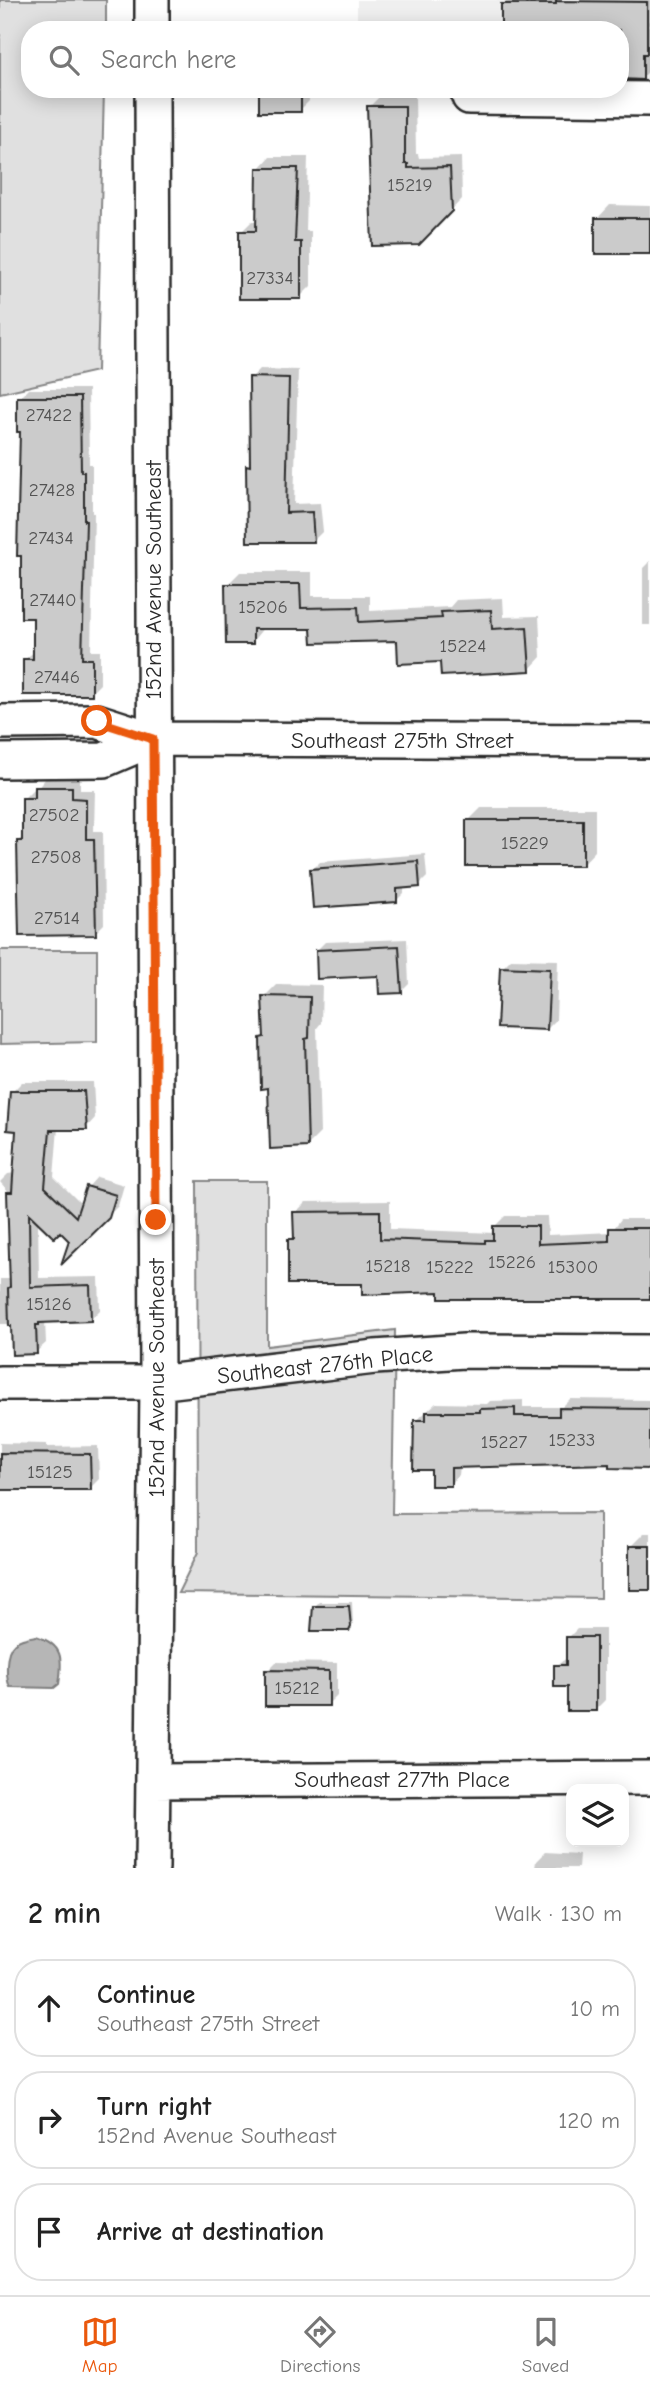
<!DOCTYPE html>
<meta charset="utf-8">
<style>
:root{--surface:#fff;--page:#f6f6f6;--text:#222;--muted:#767676;--line:#e0e0e0;--accent:#ea580c}
body{margin:0;font-family:"Comic Neue",sans-serif;background:var(--page);color:var(--text)}
.controls{position:absolute;right:21px;bottom:21px;display:grid;overflow:hidden;border-radius:14px;box-shadow:0 4px 18px #0003}
.controls button{width:63px;height:63px;display:grid;place-items:center;padding:0;border:0;border-bottom:2px solid var(--line);background:var(--surface);color:var(--text);font:35px sans-serif}
.stop{position:absolute;width:21px;height:21px;margin:-16px;border:5px solid #ea580c;border-radius:50%;background:#fff}
.stop.end{background:#ea580c;border-color:#fff;box-shadow:0 2px 7px #0008}
.list{margin:0;padding:0;list-style:none}
h2{display:flex;justify-content:space-between;align-items:center;height:91px;margin:0;padding:0 28px;font-size:30px}
h2 small{font-size:23px;font-weight:400;color:var(--muted)}
.list li{display:grid;grid-template-columns:46px 1fr auto;gap:21px;align-items:center;box-sizing:border-box;height:98px;margin:0 14px 14px;padding:0 14px;border:2px solid var(--line);border-radius:28px}
.list b{display:block;font-size:26px;white-space:nowrap}
.list p{margin:0;font-size:23px;white-space:nowrap;color:var(--muted)}
.list em{font-size:23px;font-style:normal;color:var(--muted)}
.icon{flex:none;width:38px;height:38px;fill:none;stroke:currentColor;stroke-width:2;stroke-linecap:round;stroke-linejoin:round}
.map{position:relative;flex:none;width:650px;height:1868px;overflow:hidden}
.search{position:absolute;background:var(--surface);box-shadow:0 4px 18px #0003;left:21px;right:21px;top:21px;height:77px;display:flex;align-items:center;gap:18px;box-sizing:border-box;padding:0 24px;border-radius:28px;color:var(--muted);font-size:26px}
.sheet{height:427px;background:var(--surface)}
nav{display:flex;justify-content:space-around;align-items:center;box-sizing:border-box;height:98px;border-top:2px solid var(--line);background:var(--surface);font-size:19px;color:var(--muted)}
nav a{display:grid;justify-items:center;gap:4px}
nav .on{color:var(--accent)}
.map>svg:first-child{display:block}
</style>
<div class="map">
<svg width="650" height="1868" viewBox="0 0 650 1868">
<rect width="100%" height="100%" fill="#fff"/>
<filter id="ink" filterUnits="userSpaceOnUse"><feTurbulence type="fractalNoise" baseFrequency=".0143" numOctaves="2"/><feDisplacementMap in="SourceGraphic" scale="14" xChannelSelector="R" yChannelSelector="G"/><feConvolveMatrix kernelMatrix="1 2 1 2 8 2 1 2 1" color-interpolation-filters="sRGB"/></filter>
<g filter="url(#ink)">
<path fill="#efefef" d="M357 0H650V85H620V30H357Z"/>
<path fill="#e0e0e0" stroke="#868686" stroke-width="2" d="M0 0H106V30H30V89H104L97 371 0 393Z
M0 950H97V1042L0 1044Z
M197 1181H267V1346L395 1330 392 1514 600 1513V1598L178 1593 198 1552Z"/>
<path fill="#b6b6b6" stroke="#7e7e7e" stroke-width="2" d="M36 1636C63 1645 63 1658 59 1684L54 1688 10 1687C6 1679 7 1673 7 1664 8 1643 16 1639 36 1636Z"/>
<path fill="#0003" d="M508 0H650V70L642 78 620 30 503 5Z
M260 89H309V101L300 110Z
M380 96H415L416 154H418L419 158 461 157 462 199 419 243 369 107Z
M270 157H308L306 231H311V286L300 297 241 232 252 221H258L259 169Z
M610 205 650 206V253L597 219Z
M260 369 298 370 294 504 320 503 323 531 314 540H249L248 466 251 463V378Z
M28 389H88L89 464H92V513H94L91 651H100V684L91 693 24 660 35 651 19 398Z
M650 561V625H643V568Z
M240 572H312V596H370V611L450 607 456 600 503 598 504 617 539 616 541 657 529 670 442 661 399 640 313 627H264L252 642 227 585Z
M46 778 80 779V790H95L94 831H103L104 924 95 933 18 841 24 836V798L33 789H37Z
M481 808H595V851L582 865 468 821Z
M425 854 427 877 419 885 404 886V893L396 901 312 870 320 862Z
M407 939 409 984 401 992 380 974 317 950 325 942Z
M511 959 558 960 556 1020 547 1029 502 968Z
M277 984 322 985 321 1023 317 1028 320 1133 307 1146 270 1086 262 1038 266 1035 264 997Z
M22 1082H93L95 1118 86 1128H58L54 1177 82 1205 88 1187 97 1177 124 1185 118 1206 65 1259 71 1241 60 1230 38 1220 39 1278 99 1277 100 1310 90 1320 45 1321 46 1343 36 1352 13 1324H0V1279H12L9 1192 0 1182 8 1174 15 1173 18 1129 12 1092Z
M390 1201V1229L495 1233V1226L505 1216H547L548 1235 611 1232 621 1219H650V1299L440 1291 364 1282 290 1240 295 1235V1213L306 1202Z
M570 1399 650 1400V1467L611 1462 460 1466 459 1475 450 1484 432 1468 416 1421 436 1403 487 1404 490 1401 523 1400V1407H562Z
M0 1443 47 1444V1447L98 1446 99 1479 90 1488H0Z
M644 1533H650V1589L631 1546Z
M319 1602H352L353 1625 348 1629 314 1607Z
M577 1629H605V1700L596 1709 568 1685 556 1666 568 1657V1638Z
M276 1662 337 1663V1695L328 1704 267 1671Z
M545 1852 579 1854 578 1868H535L536 1861Z"/>
<path fill="#cbcbcb" stroke="#2b2b2b" stroke-width="2" d="M556 1 647 2V54H643V80L620 79V30H501V4H556Z
M259 89H301V112H259Z
M367 106H405V164H408V168L450 167 452 211 419 245 372 246Z
M257 168H298L295 242H301V299H239V231H256Z
M595 218H650V254H595Z
M249 377 289 378 286 513 312 512 314 542H247L246 465 250 466Z
M17 397H80L81 472H84V521H86L82 659H92V695H23V659H33V618H21V556H17L20 432H17Z
M225 584H300L301 608 358 607 359 622 442 618 441 612 491 610 492 629 527 627 530 671 441 676 440 662 398 664 397 641 312 643 311 629H253V644H226Z
M35 787H72V798L86 799V839H94L96 935 19 936 17 841H22V798H35Z
M466 820H583V866H466Z
M418 861 420 887 397 889V902L313 908 310 869Z
M399 946 402 993 379 994 378 976 317 979 316 950Z
M500 967 550 969 547 1030 497 1028Z
M262 996 310 997 309 1038 305 1039 308 1147 270 1149 268 1088 261 1089 260 1038 264 1037Z
M10 1091H84L87 1130H50L45 1187 76 1217 86 1186 116 1195 109 1218 61 1265 69 1241 60 1232 54 1238 29 1214 30 1287 90 1285 91 1321 39 1323V1325H36L37 1354 12 1355 11 1326H9L8 1288 10 1287 7 1192H12L16 1131 7 1130Z
M380 1211V1239L485 1243V1240H493V1226H538V1244L609 1241V1228H650V1299H439V1292L362 1295V1284H288V1239H294L293 1212Z
M515 1408V1416H559V1408L650 1409V1469L609 1468V1464L451 1468V1486H431V1470H413L414 1420H426V1412H480V1409Z
M0 1453 90 1454 91 1490H0Z
M629 1546H650V1590H629Z
M313 1606H349L351 1627 349 1631H311Z
M566 1637H596V1711H567V1687H554V1665H566Z
M265 1670 329 1671V1706H265Z"/>
<g fill="none" stroke-linecap="round" stroke-linejoin="round">
<g stroke="#2b2b2b" stroke-width="38">
<path id="minor" d="M152 0V30
M469 97 650 99
M0 722 97 721 153 739 650 741
M0 761 104 760 153 739
M0 1383H157L375 1357 464 1351 650 1352
M154 1781 650 1778
M152 1868 157 1383 152 89"/>
</g>
<use href="#minor" stroke="#fff" stroke-width="33"/>
</g>
</g>
<g fill="none" stroke-linecap="round" stroke-linejoin="round" filter="url(#ink)">
<path stroke="#ea580c" stroke-width="9" d="M97 721 153 739 156 1220"/>
</g>
<g text-anchor="middle" dominant-baseline="central" stroke-width="5" stroke-linejoin="round" paint-order="stroke">
<g font-size="19" fill="#535353">
<text x="410" y="185">15219</text>
<text x="270" y="278">27334</text>
<text x="49" y="415">27422</text>
<text x="52" y="490">27428</text>
<text x="51" y="538">27434</text>
<text x="53" y="600">27440</text>
<text x="263" y="607">15206</text>
<text x="463" y="646">15224</text>
<text x="57" y="677">27446</text>
<text x="54" y="815">27502</text>
<text x="525" y="843">15229</text>
<text x="56" y="857">27508</text>
<text x="57" y="918">27514</text>
<text x="512" y="1262">15226</text>
<text x="388" y="1266">15218</text>
<text x="450" y="1267">15222</text>
<text x="573" y="1267">15300</text>
<text x="49" y="1304">15126</text>
<text x="572" y="1440">15233</text>
<text x="504" y="1442">15227</text>
<text x="50" y="1472">15125</text>
<text x="297" y="1688">15212</text>
</g>
<g font-size="23" fill="#2b2b2b" stroke="#fff">
<text transform="translate(153 580) rotate(-90)">152nd Avenue Southeast</text>
<text x="402" y="740">Southeast 275th Street</text>
<text transform="translate(325 1365) rotate(-6)">Southeast 276th Place</text>
<text transform="translate(156 1378) rotate(-90)">152nd Avenue Southeast</text>
<text x="402" y="1779">Southeast 277th Place</text>
</g>
</g>
</svg>
<div class="controls">
<button><svg class="icon" aria-label="layers" viewBox="0 0 24 24"><path d="M12 4l9 5-9 5-9-5zM3 14l9 5 9-5"/></svg></button>
</div>
<div class="stop" style="left:97px;top:721px"></div>
<div class="stop end" style="left:156px;top:1220px"></div>
<div class="search"><svg class="icon" aria-label="search" viewBox="0 0 24 24"><circle cx="10" cy="10" r="6"/><path d="M15 15l6 6"/></svg>Search here</div>
</div>
<section class="sheet">
<h2>2 min<small>Walk · 130 m</small></h2>
<ul class="list">
<li><svg class="icon" aria-label="ahead" viewBox="0 0 24 24"><path d="M12 20V5M6 11l6-6 6 6"/></svg><div><b>Continue</b><p>Southeast 275th Street</p></div><em>10 m</em></li>
<li><svg class="icon" aria-label="right" viewBox="0 0 24 24"><path d="M7 20v-9h11M14 6l5 5-5 5"/></svg><div><b>Turn right</b><p>152nd Avenue Southeast</p></div><em>120 m</em></li>
<li><svg class="icon" aria-label="arrive" viewBox="0 0 24 24"><path d="M6 21V4h12l-3 4 3 4H6"/></svg><div><b>Arrive at destination</b></div></li>
</ul>
</section>
<nav>
<a class="on"><svg class="icon" aria-label="map" viewBox="0 0 24 24"><path d="M3 6l6-2 6 2 6-2v14l-6 2-6-2-6 2zM9 4v14M15 6v14"/></svg>Map</a>
<a><svg class="icon" aria-label="directions" viewBox="0 0 24 24"><path d="M12 3l9 9-9 9-9-9zM9 14v-3h6M13 9l2 2-2 2"/></svg>Directions</a>
<a><svg class="icon" aria-label="saved" viewBox="0 0 24 24"><path d="M7 4h10v16l-5-4-5 4z"/></svg>Saved</a>
</nav>
